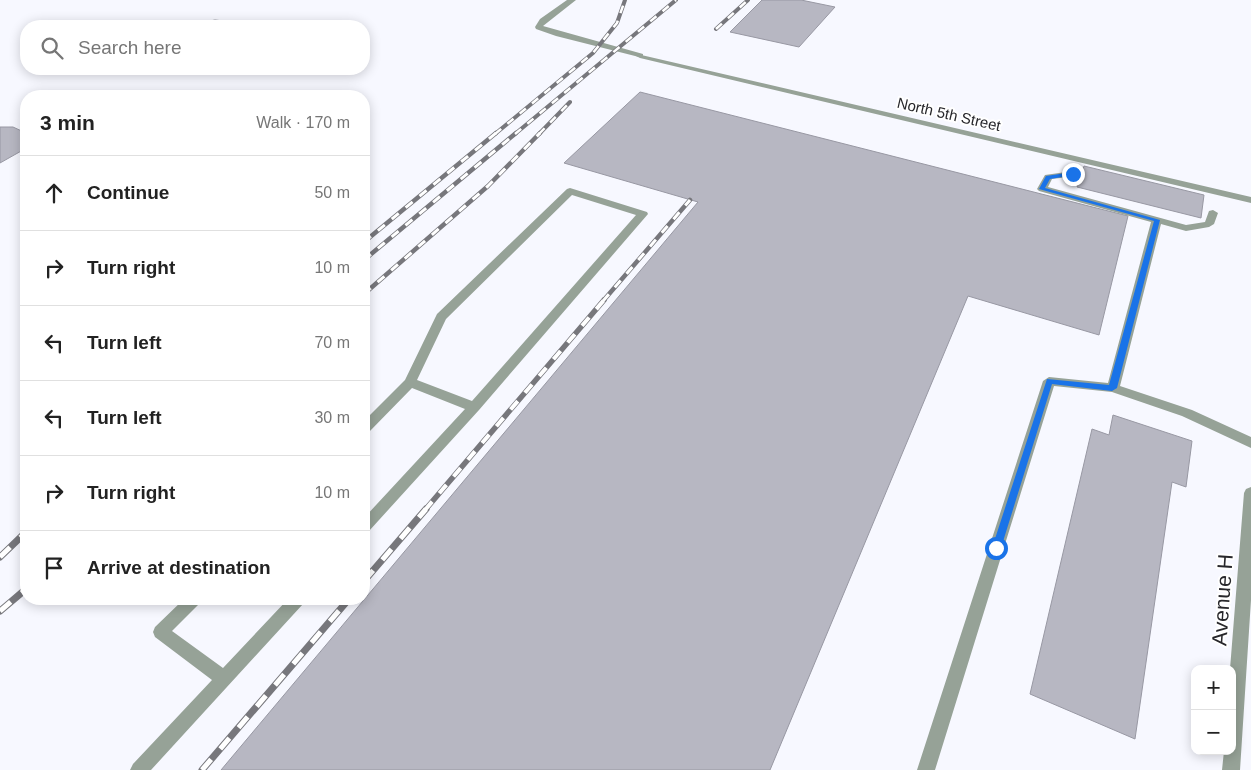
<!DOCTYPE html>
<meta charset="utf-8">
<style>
:root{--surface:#fff;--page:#f6f6f6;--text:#222;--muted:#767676;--line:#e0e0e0}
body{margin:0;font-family:Helvetica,sans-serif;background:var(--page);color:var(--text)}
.controls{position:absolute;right:15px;bottom:15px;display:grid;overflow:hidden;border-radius:10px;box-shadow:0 2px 12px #0003}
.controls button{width:45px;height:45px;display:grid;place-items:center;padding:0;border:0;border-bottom:1px solid var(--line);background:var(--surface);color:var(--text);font:25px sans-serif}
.stop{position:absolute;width:15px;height:15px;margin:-11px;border:4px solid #1a73e8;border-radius:50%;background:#fff}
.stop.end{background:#1a73e8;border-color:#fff;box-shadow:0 1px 5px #0008}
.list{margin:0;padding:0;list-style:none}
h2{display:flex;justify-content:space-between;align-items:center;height:65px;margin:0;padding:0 20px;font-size:21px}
h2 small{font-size:16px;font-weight:400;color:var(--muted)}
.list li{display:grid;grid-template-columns:32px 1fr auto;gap:15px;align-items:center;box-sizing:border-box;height:75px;padding:0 20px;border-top:1px solid var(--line)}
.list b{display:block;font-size:19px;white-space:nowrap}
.list em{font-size:16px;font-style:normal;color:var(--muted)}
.icon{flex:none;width:28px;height:28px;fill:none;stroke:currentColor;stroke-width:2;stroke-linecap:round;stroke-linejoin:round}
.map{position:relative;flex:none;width:1251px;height:770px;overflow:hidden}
.search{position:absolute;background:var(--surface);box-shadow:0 2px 12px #0003;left:20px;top:20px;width:350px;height:55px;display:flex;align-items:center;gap:12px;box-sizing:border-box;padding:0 18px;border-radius:20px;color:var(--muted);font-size:19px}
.panel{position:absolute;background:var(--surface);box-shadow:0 2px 12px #0003;left:20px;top:90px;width:350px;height:515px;border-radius:20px}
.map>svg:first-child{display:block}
</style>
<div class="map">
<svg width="1251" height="770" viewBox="0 0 1251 770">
<rect width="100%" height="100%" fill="#f7f8ff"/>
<path fill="#b7b7c2" stroke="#9898a3" d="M762 0H801L835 7 799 47 730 32Z
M215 20 232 22 241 26H184Z
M640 92 1128 216 1099 335 968 296 770 770H221L698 202 564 163Z
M0 127H13L26 133V146L23 150 0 163Z
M1084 166 1204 195 1201 218 1077 187Z
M1113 415 1192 441 1186 487 1172 482 1135 739 1030 694 1092 429 1109 435Z"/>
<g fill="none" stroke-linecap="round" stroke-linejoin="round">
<path fill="#96a297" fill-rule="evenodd" d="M567 0H576L543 26 643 54V58L556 36 536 29 535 27 540 19Z
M1073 171 1078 174 1076 176 1052 179 1048 187 1186 225 1205 222 1209 211 1213 210 1218 213 1214 224 1209 227 1186 231 1161 224 1120 386 1192 410 1251 437V448L1182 416 1112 392 1054 386 935 770H917L1043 381 1049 377 1108 383 1151 222 1039 191 1037 189 1045 175Z
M570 188 647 212 648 214 479 410 369 531 364 533V518L465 409 412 388 369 432 364 434V421L405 380 437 314 567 189ZM572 195 636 215 472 401 417 380 446 319Z
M184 599H202L199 604 172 631 223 668 288 599H306L303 604 151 770H130L133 764 212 680 155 637 153 632 155 627Z"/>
<path fill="#96a297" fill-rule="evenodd" d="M637 54 1251 197V203L640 58 636 56Z
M1251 487V600L1240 770H1222L1224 751H1232V669H1230L1244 493 1246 489Z"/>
<g stroke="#77777c" stroke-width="4">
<path id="rail-far3" d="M716 29 748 0
M495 134 593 53 617 23 625 0
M515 134 676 0
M539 134 570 102"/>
</g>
<g stroke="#77777c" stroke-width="4.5">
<path id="rail-far2" d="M364 242 496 133
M364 260 516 133
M364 294 488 186 540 133
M603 301 690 200"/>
</g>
<g stroke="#77777c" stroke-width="5.5">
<path id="rail-far1" d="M425 510 604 300"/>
</g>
<g stroke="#77777c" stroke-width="7">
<path id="rail" d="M0 557 26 532
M364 581 426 509
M0 611 26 589
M202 770 349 599"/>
</g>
<use href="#rail-far3" stroke="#fff" stroke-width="2.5" stroke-dasharray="8" stroke-linecap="butt"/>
<use href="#rail-far2" stroke="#fff" stroke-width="3" stroke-dasharray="9" stroke-linecap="butt"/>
<use href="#rail-far1" stroke="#fff" stroke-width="4" stroke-dasharray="11" stroke-linecap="butt"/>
<use href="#rail" stroke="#fff" stroke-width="5" stroke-dasharray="14" stroke-linecap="butt"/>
</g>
<path fill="#1a73e8" d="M1073 172 1076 174 1075 175 1050 179 1045 188 1160 220 1117 388 1112 391 1052 384 1001 548 996 551 992 548 1047 379 1109 385 1154 221 1039 189 1046 176Z"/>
<g text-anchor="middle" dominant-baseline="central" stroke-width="4" stroke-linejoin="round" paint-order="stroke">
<g font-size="15" fill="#27272b" stroke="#fff">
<text transform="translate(949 114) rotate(13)">North 5th Street</text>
</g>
<g font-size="21" fill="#27272b" stroke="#fff">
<text transform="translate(1222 600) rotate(-86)">Avenue H</text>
</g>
</g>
</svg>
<div class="controls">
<button>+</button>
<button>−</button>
</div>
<div class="stop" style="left:996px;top:548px"></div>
<div class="stop end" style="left:1073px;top:174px"></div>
<div class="search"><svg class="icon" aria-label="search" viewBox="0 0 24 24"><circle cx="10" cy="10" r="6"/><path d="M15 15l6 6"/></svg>Search here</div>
<section class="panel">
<h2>3 min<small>Walk · 170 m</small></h2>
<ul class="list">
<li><svg class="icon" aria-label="ahead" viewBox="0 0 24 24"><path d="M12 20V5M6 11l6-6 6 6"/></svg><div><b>Continue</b></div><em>50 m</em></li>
<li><svg class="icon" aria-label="right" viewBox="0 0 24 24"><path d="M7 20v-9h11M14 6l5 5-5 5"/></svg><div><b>Turn right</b></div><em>10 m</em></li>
<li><svg class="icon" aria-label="left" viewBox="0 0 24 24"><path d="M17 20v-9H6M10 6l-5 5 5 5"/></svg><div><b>Turn left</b></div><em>70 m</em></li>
<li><svg class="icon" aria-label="left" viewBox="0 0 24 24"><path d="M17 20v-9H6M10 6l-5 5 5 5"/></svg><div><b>Turn left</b></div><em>30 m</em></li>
<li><svg class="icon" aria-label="right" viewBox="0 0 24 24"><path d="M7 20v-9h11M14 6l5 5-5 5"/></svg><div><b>Turn right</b></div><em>10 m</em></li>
<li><svg class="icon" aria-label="arrive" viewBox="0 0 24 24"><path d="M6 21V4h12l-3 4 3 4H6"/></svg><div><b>Arrive at destination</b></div></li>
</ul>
</section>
</div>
